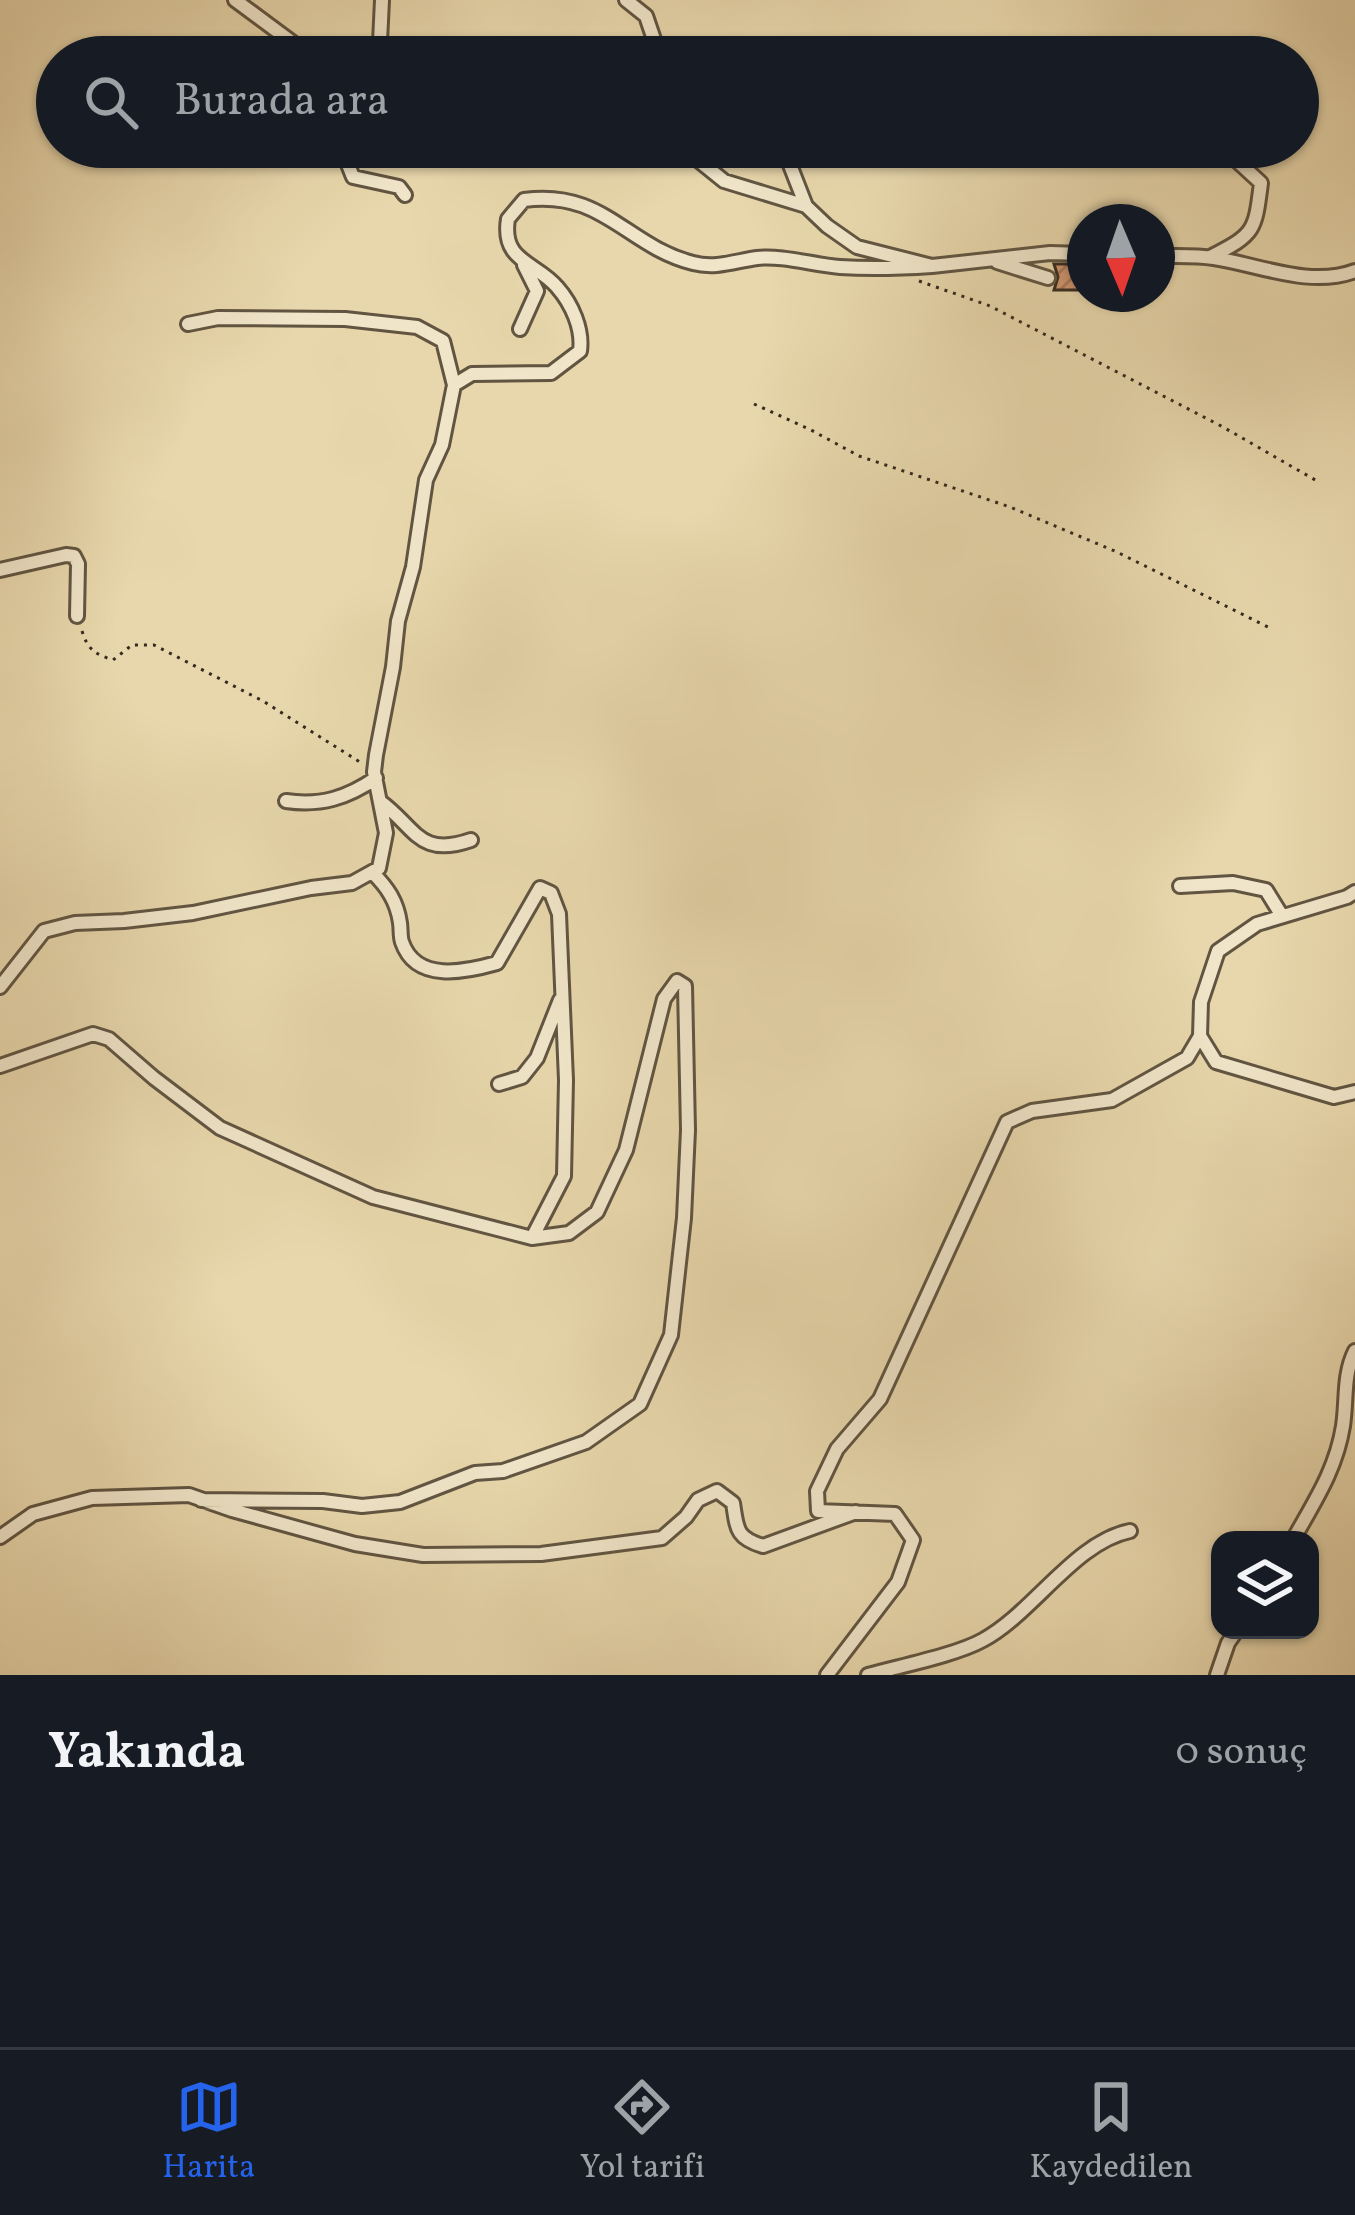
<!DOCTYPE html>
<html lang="tr">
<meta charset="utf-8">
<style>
:root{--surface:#171b24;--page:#20242c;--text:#f1f3f6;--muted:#9ea1a6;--line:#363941;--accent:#2563eb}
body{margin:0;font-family:Vollkorn,serif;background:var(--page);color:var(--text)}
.controls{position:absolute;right:36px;bottom:36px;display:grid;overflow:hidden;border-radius:24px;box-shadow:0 3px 9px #0004}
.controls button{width:108px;height:108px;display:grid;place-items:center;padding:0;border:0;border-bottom:3px solid var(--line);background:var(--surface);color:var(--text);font:60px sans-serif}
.compass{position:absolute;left:1067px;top:204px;width:108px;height:108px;border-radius:50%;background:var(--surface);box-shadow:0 3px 9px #0004;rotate:178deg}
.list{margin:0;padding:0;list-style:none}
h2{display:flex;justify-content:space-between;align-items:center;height:156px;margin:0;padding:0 48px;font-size:51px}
h2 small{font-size:39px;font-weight:400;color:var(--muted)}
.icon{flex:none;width:66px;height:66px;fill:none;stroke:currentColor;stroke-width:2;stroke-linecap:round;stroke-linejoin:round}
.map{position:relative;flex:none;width:1355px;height:1675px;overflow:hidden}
.search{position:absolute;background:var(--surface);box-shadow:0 3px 9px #0004;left:36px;right:36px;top:36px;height:132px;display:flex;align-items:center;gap:30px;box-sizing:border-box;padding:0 42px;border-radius:66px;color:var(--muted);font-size:45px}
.sheet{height:372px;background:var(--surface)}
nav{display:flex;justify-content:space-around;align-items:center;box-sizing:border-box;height:168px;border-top:3px solid var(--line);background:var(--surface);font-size:33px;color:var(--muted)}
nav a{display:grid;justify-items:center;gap:6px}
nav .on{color:var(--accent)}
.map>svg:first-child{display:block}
</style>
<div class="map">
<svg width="1355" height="1675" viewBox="0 0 1355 1675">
<defs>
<pattern id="building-hatch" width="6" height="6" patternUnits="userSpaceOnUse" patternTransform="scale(3)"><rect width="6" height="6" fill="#cf946e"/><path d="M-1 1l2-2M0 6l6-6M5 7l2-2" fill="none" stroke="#a9795a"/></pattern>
</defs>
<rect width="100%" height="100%" fill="#e8d7ac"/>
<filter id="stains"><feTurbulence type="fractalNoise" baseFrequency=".00167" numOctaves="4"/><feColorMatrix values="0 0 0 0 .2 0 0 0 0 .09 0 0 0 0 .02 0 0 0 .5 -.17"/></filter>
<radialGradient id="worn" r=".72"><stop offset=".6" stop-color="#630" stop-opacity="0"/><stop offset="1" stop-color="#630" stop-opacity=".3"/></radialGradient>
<path fill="url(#building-hatch)" stroke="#342a1e" stroke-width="3" d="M1054 264H1081V290H1054L1058 277Z"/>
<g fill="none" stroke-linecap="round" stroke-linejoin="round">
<g stroke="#615542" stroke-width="18">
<path id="street" d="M235 0 312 57
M626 0 646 16 660 57
M373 57 380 42 382 0
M762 57 770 49
M341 147 353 177 399 187 405 195
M693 147 698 160 724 181 806 206 827 226 857 247 932 266 1050 253 1085 254
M783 147 806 206
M1157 256C1176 256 1196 255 1214 258 1260 265 1310 288 1355 271
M1212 256C1255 234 1255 231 1261 183L1222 147
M997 262 1048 278
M188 324 218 318 345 319 417 327 443 341 454 385
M520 329 537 291 524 265
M0 570 66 555 74 556 78 564 77 616
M286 801C321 806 347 798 376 778
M381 802C416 828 419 858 471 840
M372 872C387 887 397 901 400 923 401 929 400 936 402 942 416 983 465 972 497 963L540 888 551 893 559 914 566 1080 564 1176 532 1238
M1180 886 1233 883 1266 890 1282 916
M1355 892 1347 897 1257 924 1218 951 1201 1002 1200 1036 1216 1062 1334 1097 1355 1092
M0 987 44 931 75 923 124 921 193 913 311 888 352 883 379 868 386 833 374 772 376 755 393 667 398 621 413 567 426 480 442 445 454 385 472 374 551 373 580 351C583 329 572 304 557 287 536 262 501 262 508 219L524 200C603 189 626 246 693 263 716 269 735 261 757 258 783 255 813 265 840 267 871 269 901 268 932 266
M0 1066 93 1034 109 1039 154 1078 220 1128 373 1197 532 1238 569 1233 597 1212 626 1150 664 999 677 981 685 986 688 1130 684 1218 671 1335 640 1404 586 1442 503 1471 475 1473 400 1502 362 1506 323 1501 201 1500
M499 1084 522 1077 537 1058 560 1000
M0 1537 33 1514 92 1498 189 1495 232 1510 355 1544 423 1555 541 1554 662 1538 686 1517 698 1500 717 1491 733 1503C737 1529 736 1538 763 1546L856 1512
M1293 1540C1314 1502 1336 1470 1343 1426 1347 1400 1343 1375 1355 1351
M827 1675 898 1582 913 1540 895 1514 818 1511 817 1491 837 1449 880 1399 1007 1122 1032 1111 1112 1100 1187 1058 1200 1036
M868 1675C900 1666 956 1655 983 1640 1033 1613 1075 1542 1130 1531
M1217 1675 1228 1643 1237 1630"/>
</g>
<path stroke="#342a1e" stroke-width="3" stroke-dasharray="3 6" stroke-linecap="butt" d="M919 281 990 306 1223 427 1317 481
M754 404 811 430 859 456 1010 507 1117 552 1272 629
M82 631C88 650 95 654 113 660L132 645H154L263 701 363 764"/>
<use href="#street" stroke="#f0e5c9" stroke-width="12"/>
</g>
<rect width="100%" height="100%" filter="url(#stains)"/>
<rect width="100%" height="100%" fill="url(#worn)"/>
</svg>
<div class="controls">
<button><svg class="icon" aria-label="layers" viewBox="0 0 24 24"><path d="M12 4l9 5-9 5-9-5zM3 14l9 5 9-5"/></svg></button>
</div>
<svg class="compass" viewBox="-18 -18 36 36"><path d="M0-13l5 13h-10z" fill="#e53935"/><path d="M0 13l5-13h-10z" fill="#9ea1a6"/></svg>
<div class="search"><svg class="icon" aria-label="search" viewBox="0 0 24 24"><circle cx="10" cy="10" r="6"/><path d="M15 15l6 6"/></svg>Burada ara</div>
</div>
<section class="sheet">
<h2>Yakında<small>0 sonuç</small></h2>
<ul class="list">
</ul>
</section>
<nav>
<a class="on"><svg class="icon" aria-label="map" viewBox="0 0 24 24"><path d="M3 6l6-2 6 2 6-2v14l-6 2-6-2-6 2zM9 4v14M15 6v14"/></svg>Harita</a>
<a><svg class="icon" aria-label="directions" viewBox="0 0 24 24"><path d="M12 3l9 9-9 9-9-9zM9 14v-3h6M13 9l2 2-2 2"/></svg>Yol tarifi</a>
<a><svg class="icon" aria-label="saved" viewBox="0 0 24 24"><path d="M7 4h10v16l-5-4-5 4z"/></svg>Kaydedilen</a>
</nav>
